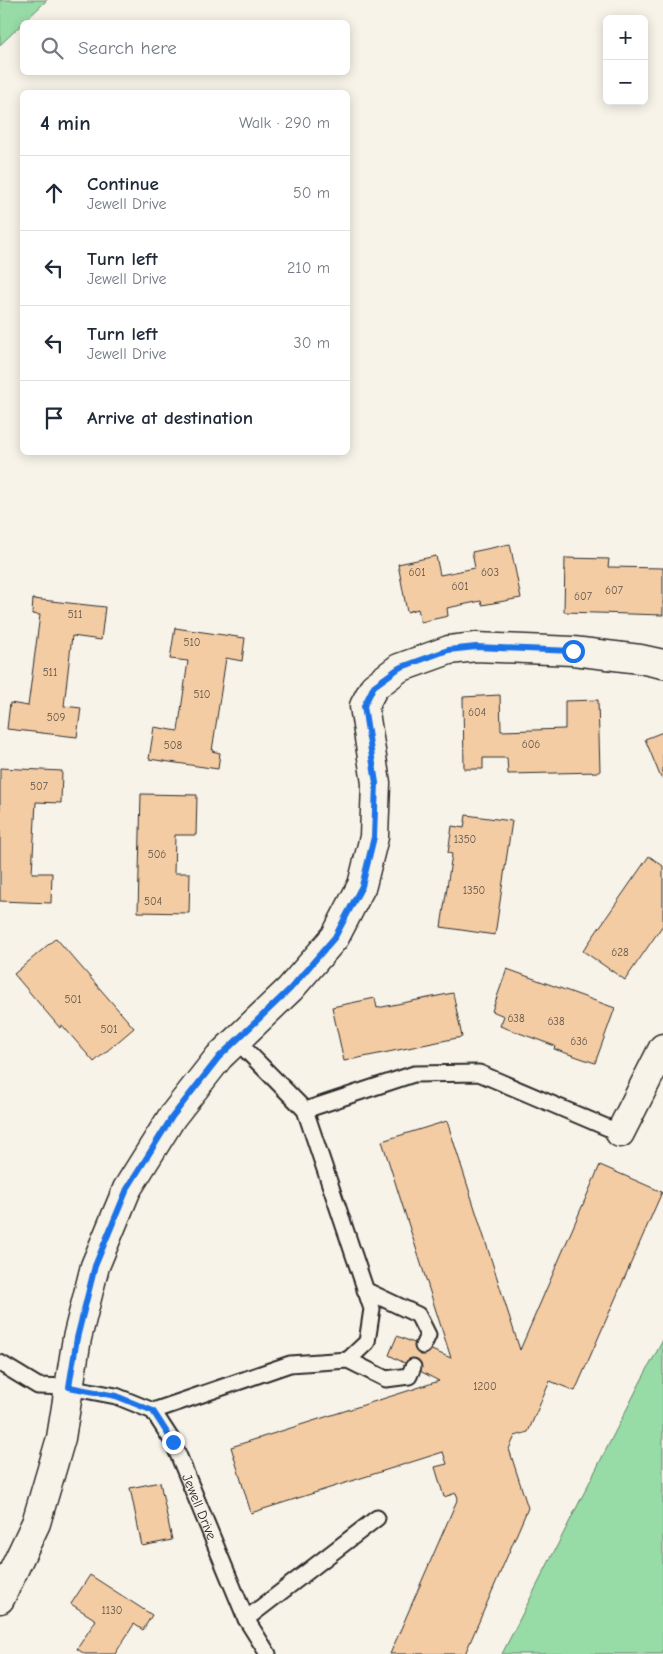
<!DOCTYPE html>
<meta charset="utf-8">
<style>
:root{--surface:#fff;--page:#f2f2f3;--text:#1f2937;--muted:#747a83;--line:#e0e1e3}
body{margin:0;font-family:"Comic Neue",sans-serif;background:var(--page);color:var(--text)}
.controls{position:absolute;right:15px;top:15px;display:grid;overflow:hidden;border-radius:8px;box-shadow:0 2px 12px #0003}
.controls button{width:45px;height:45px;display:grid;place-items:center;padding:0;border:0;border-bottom:1px solid var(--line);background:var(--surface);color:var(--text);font:25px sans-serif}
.stop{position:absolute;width:15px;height:15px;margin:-11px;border:4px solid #1a73e8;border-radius:50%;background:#fff}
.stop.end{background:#1a73e8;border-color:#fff;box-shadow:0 1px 5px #0008}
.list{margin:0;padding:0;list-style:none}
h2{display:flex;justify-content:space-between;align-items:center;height:65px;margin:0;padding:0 20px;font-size:21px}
h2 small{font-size:16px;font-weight:400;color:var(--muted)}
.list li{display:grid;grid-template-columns:32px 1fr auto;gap:15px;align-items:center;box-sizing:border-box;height:75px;padding:0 20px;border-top:1px solid var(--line)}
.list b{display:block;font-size:19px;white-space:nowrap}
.list p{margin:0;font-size:16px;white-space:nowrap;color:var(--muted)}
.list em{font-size:16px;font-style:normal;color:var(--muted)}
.icon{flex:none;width:28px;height:28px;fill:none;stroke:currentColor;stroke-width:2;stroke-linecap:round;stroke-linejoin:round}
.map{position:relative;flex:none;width:663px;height:1654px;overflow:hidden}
.search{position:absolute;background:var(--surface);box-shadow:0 2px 12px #0003;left:20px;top:20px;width:330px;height:55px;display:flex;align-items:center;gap:12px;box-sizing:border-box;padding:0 18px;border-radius:8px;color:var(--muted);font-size:19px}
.panel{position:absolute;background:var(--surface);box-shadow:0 2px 12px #0003;left:20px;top:90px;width:330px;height:365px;border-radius:8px}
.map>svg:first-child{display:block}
</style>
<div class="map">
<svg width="663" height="1654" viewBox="0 0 663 1654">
<rect width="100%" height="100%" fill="#f7f3e8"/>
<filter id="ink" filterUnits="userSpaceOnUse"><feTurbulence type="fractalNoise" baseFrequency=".02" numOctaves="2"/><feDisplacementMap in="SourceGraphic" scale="10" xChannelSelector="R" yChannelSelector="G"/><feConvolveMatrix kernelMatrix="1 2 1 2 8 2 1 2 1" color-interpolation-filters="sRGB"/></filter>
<g filter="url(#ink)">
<path fill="#97dba7" stroke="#618369" d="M0 0H47L0 45Z
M663 1340V1654H502L641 1381Z"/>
<path fill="#f4cca4" stroke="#2b2b2b" d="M510 544 521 598 482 605 481 601 447 608 448 616 421 622 418 609 407 612 398 564 436 556 440 575 475 568 472 552Z
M565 558 609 559 608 567 663 568V615L564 612Z
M33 599 105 607 101 640 72 636 64 706 81 708 77 737 7 729 10 703 28 706 40 615 32 614Z
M175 628 245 638 242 661 226 658 212 751 220 753 218 769 149 759 154 727 178 731 188 661 170 659Z
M500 695 501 731 565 729V701L598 700 600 772 508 774 507 758H483V769H464L463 697Z
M663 732V777L661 778 645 739Z
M0 768 62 771 61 803 36 802 32 873H52L51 903 0 901Z
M141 794 197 795 196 835H175L174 873H190L189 913 138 912Z
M466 815 512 821 495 935 441 927 452 854 448 853 452 826 464 828Z
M649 856 663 866V925L625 980 583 951Z
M56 938 134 1028 94 1062 62 1025 60 1028 14 974Z
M507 969 615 1008 595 1063 554 1049 555 1046 500 1026 504 1016 492 1011Z
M453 993 462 1037 344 1061 332 1007 375 998 377 1008Z
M447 1121 520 1350 600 1165 662 1192 575 1391 550 1381 528 1432 515 1436 509 1449 528 1508 465 1654H390L458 1498 456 1493 444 1497 435 1467 447 1464 443 1452 251 1513 231 1447 439 1381 389 1355 397 1336 451 1358 382 1141Z
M160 1482 172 1540 142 1546 130 1488Z
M90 1575 152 1615 143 1630 134 1624 115 1654H85L77 1649 96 1620 71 1604Z"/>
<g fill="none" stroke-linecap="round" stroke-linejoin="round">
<g stroke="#2b2b2b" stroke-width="19">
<g id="service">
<path d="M305 1110 414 1074 479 1073 620 1133"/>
<path d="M365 1290 418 1315 428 1335 423 1346"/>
<path d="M348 1360 386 1379 409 1376 413 1367"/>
<path id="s1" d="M0 1363 38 1386 69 1387 116 1396 153 1411 173 1442 246 1619 268 1654"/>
<path d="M153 1411 290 1364 348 1360 367 1342 372 1309 305 1110 236 1040"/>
<path d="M246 1619 377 1518"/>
</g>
</g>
<g stroke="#2b2b2b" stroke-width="31">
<path id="minor" d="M620 1133 663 1048
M0 1599 36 1523 61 1438 77 1338 95 1266 127 1189 172 1117 219 1057 290 989 335 937 362 885 374 837 376 783 364 706 374 687 399 668 449 650 476 647 573 651 640 659 663 664"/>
</g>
<use href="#service" stroke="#f7f3e8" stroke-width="15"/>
<use href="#minor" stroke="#f7f3e8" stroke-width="28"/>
</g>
</g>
<g fill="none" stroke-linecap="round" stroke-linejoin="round" filter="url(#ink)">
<path stroke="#1a73e8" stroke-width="6" d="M173 1442 153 1411 116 1396 69 1387 77 1338 95 1266 127 1189 172 1117 219 1057 290 989 335 937 362 886 374 837 376 783 364 706 374 686 399 668 448 650 476 647 573 651"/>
</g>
<g text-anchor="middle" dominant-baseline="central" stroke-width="4.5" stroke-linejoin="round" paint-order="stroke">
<g font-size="11" fill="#5d5349">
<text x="417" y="572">601</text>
<text x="490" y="572">603</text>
<text x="460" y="586">601</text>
<text x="614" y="590">607</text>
<text x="583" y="596">607</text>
<text x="75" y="614">511</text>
<text x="192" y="642">510</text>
<text x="50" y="672">511</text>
<text x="202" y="694">510</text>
<text x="477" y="712">604</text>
<text x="56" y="717">509</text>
<text x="531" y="744">606</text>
<text x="173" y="745">508</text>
<text x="39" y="786">507</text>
<text x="465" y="839">1350</text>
<text x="157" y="854">506</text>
<text x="474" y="890">1350</text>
<text x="153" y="901">504</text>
<text x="620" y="952">628</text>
<text x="73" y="999">501</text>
<text x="516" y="1018">638</text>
<text x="556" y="1021">638</text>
<text x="109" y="1029">501</text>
<text x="579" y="1041">636</text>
<text x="485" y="1386">1200</text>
<text x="112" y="1610">1130</text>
</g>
<g font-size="14" fill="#2b2b2b" stroke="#f7f3e8">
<text stroke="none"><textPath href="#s1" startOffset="270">Jewell Drive</textPath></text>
</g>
</g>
</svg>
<div class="controls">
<button>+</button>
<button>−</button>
</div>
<div class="stop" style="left:573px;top:651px"></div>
<div class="stop end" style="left:173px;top:1442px"></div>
<div class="search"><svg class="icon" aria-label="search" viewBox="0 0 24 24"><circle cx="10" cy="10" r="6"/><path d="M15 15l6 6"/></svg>Search here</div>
<section class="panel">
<h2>4 min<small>Walk · 290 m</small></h2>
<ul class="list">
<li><svg class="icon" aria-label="ahead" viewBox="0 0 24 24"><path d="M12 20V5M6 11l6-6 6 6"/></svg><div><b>Continue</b><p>Jewell Drive</p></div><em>50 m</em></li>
<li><svg class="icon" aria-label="left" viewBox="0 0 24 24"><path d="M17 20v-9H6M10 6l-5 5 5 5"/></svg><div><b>Turn left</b><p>Jewell Drive</p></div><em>210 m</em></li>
<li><svg class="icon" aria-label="left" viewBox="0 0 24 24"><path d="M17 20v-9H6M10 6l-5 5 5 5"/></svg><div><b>Turn left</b><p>Jewell Drive</p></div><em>30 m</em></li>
<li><svg class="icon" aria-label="arrive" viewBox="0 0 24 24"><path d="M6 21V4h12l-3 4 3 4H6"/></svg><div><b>Arrive at destination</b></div></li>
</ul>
</section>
</div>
